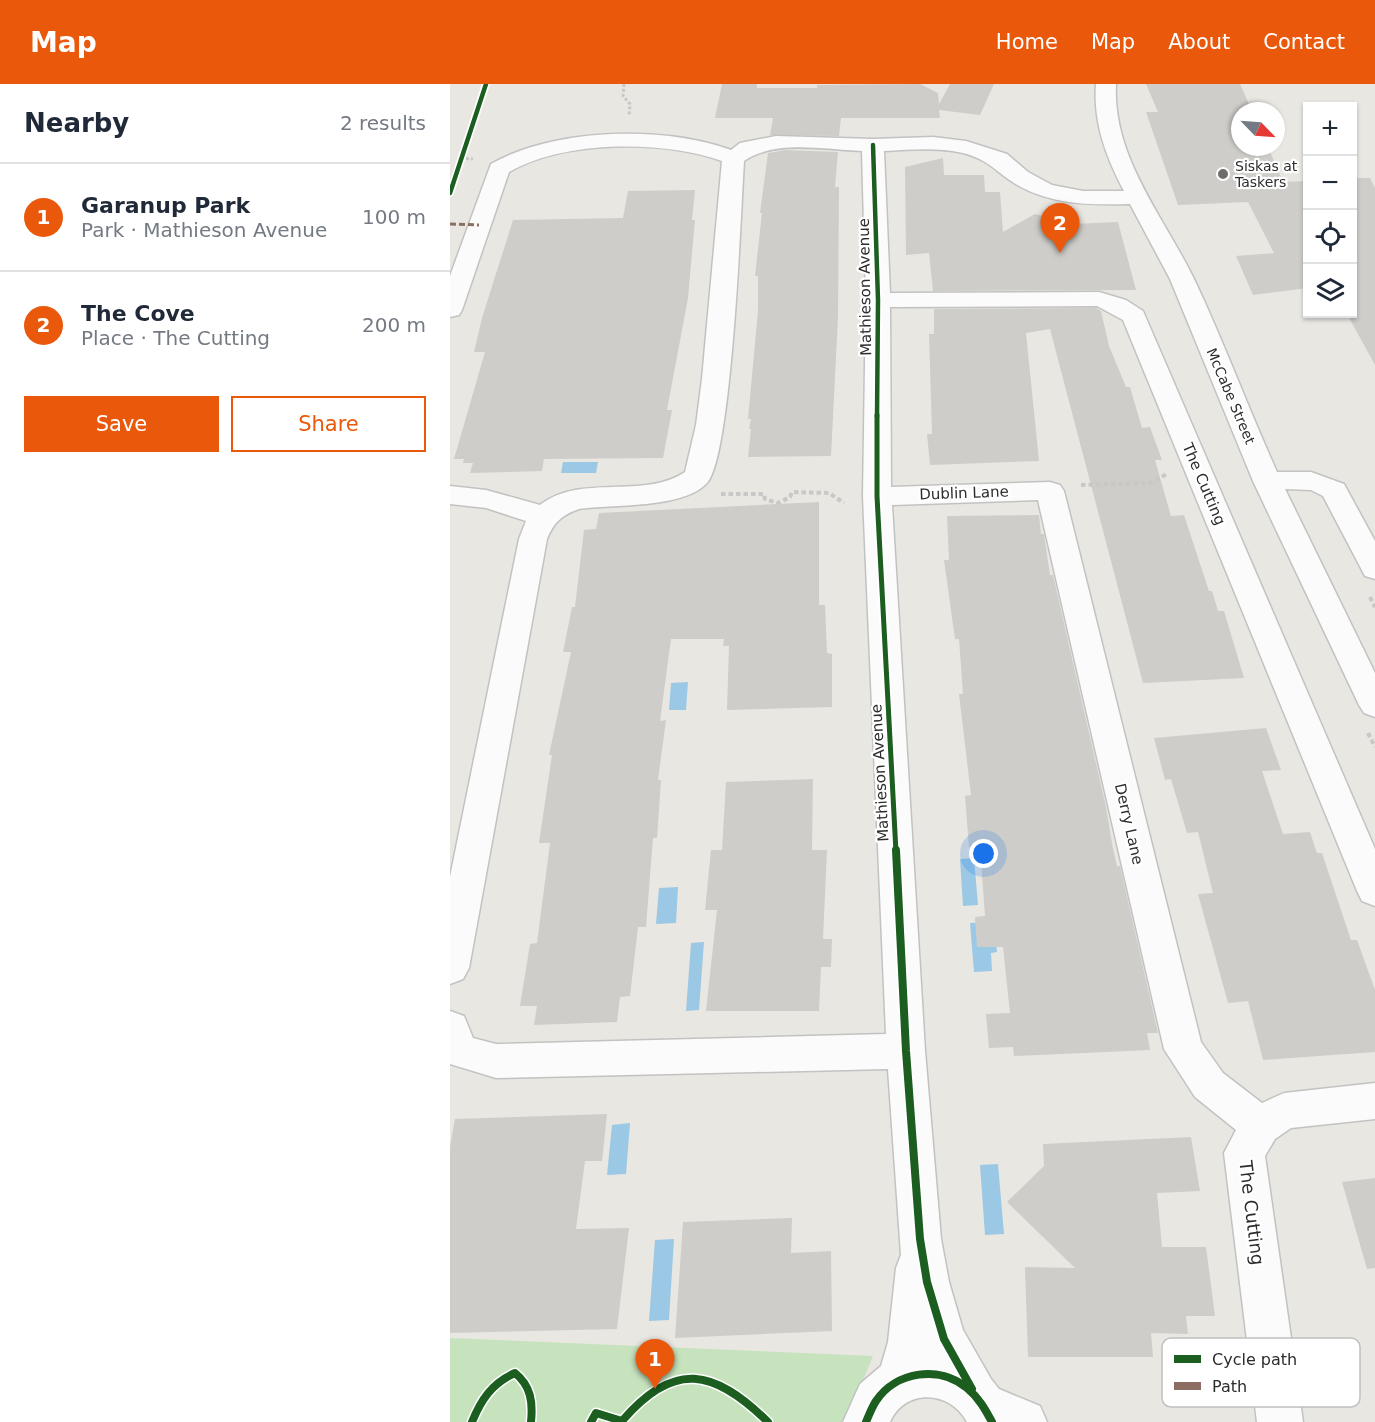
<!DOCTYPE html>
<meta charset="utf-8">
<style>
:root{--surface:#fff;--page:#f6f6f7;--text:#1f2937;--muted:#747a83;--line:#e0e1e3;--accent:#ea580c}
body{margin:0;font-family:"DejaVu Sans",sans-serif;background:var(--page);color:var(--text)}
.controls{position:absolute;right:18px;top:18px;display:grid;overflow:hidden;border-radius:0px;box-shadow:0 2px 4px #0004}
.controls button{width:54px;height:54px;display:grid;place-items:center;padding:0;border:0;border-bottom:2px solid var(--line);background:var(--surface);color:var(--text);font:30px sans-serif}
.compass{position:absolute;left:781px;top:18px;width:54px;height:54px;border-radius:50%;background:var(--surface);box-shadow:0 2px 4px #0004;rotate:115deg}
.you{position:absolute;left:534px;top:770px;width:21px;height:21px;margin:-15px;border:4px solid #fff;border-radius:50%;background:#1a73e8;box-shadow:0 0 0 9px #1a73e833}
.badge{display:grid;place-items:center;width:39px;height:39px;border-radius:50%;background:var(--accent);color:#fff;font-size:20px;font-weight:700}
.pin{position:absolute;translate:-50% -50px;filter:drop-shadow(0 2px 3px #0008)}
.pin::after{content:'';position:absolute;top:32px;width:21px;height:18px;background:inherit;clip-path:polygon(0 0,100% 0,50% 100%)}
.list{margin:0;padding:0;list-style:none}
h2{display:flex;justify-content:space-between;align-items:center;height:78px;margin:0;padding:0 24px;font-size:26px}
h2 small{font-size:20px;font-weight:400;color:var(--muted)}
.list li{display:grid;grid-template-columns:39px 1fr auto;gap:18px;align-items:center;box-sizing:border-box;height:108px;padding:0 24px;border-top:2px solid var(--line)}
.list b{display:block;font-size:22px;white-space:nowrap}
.list p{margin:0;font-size:20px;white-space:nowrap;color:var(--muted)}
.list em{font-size:20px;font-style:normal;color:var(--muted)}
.actions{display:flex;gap:12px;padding:18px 24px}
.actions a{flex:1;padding:14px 0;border:2px solid var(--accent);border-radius:0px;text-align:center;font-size:21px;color:var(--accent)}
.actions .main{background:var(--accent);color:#fff}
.icon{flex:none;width:33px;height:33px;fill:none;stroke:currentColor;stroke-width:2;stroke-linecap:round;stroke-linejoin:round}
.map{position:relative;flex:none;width:925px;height:1338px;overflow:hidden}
header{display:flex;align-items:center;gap:36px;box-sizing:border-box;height:84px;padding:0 30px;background:var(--accent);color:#fff}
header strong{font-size:28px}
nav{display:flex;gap:33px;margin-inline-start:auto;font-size:21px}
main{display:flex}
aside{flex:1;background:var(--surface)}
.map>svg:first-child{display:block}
</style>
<header>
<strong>Map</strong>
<nav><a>Home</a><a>Map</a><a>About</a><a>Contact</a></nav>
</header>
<main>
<aside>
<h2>Nearby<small>2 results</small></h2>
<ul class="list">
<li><span class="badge">1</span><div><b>Garanup Park</b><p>Park · Mathieson Avenue</p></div><em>100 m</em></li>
<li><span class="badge">2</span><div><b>The Cove</b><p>Place · The Cutting</p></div><em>200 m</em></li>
</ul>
<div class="actions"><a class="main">Save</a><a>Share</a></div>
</aside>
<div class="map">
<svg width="925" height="1338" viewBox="0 0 925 1338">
<rect width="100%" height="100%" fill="#e9e7e2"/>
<path fill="#c7e3be" d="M0 1254 423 1272 396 1338H0Z"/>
<path fill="#9bc8e5" d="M113 378H148L146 389H111Z
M238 598 236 626H219L221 599Z
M524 774 528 821 513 822 510 775Z
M228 803 226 839 206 840 209 804Z
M544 838 547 868 541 869 542 887 524 888 520 839Z
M254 858 249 926 236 927 241 859Z
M180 1039 176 1090 157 1091 162 1041Z
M548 1080 554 1150 535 1151 530 1081Z
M224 1155 219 1236 199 1237 205 1156Z"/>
<path fill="#cecdc9" d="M272 0H307V4H367V1L470 0 488 9 489 20 500 0H544L530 31 489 26 490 34H391L389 52 320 51 323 34H265Z
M696 0H790L802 27H790V63H818L833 98 858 97V204L803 211 786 172 824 169 798 118 728 121 696 28H708Z
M336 66 388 68 385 103H389L388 233 381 372 298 373 301 345H299L301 335H298L308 227V192H305L312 129H310L318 69Z
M493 74 494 91H534L535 108H550L553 148 585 130 624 140 668 138 686 206 483 207 479 169 456 171 455 83Z
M903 94H920L925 104V281L897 230H903Z
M245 106 242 136H245L238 214 217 326H222L213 374 94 375 92 387 20 389 23 379H13L14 375H4L35 268H24L32 234 63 136 173 134 178 107Z
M646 224 651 227 659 262 676 303H680L692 344 700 343 712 376H705L721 432 734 431 759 507H762L768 527H774L794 594 693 599 600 245 576 249 589 377 480 381 477 350H482L479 250H484V225Z
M369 418V521H375L377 569 382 570V623L277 626 279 562H273L274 555H221L210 637 216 636 208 696H211L207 754H203L196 843H188L180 912 170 913 167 938 84 941 87 922H70L80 860 87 859 100 759H89L102 671H99L121 568H113L122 523H125L134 446 146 445 149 429Z
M589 431 591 450H594L600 491H603L656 723 663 765 667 782H670L708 949H697L700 966 564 972 563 963 539 964 536 930 560 929 553 863H527L525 833 535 832 530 763H519L515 712 521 711 509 610H513L509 555H505L494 476H499L497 432Z
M816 644 831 686 812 687 833 750 860 748 867 769H872L901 856H907L925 906V968L813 976 798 917 778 919 748 810 763 809 748 748 737 749 721 695 715 696 704 654Z
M363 695 362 766H377L373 855H382L381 883H371L369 927H256L267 826H255L261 766H272L276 698Z
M157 1030 152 1077H135L126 1145 179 1144 167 1245 0 1249V1063L5 1035Z
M741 1053 750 1107 707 1109 712 1163H756L765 1232H736L738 1250 701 1249 703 1273H578L575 1183 625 1184 557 1118 594 1082 593 1060Z
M925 1094V1184L917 1185 892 1098Z
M342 1134 341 1169 381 1167 382 1247 225 1254 233 1138Z"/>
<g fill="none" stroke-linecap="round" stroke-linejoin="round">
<g stroke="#c3c2c2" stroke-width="3">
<path id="minor" d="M646 0H666C662 73 714 133 744 195 774 258 798 324 827 388H861L894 400 925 457V495L915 492 873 412 861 406 835 405 925 589V633L914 629 909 621 803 397 720 195 680 120C640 121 600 121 564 99 544 86 539 76 513 69 487 63 460 66 434 67L440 209 649 208 676 216 693 227 925 765V822L912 817 907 807 673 236 647 222 440 223 441 403 600 398 610 401 614 407 751 958 773 989 812 1019 834 1009 925 999V1035L841 1044 825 1055 815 1072 853 1338H807L774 1069 786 1046 745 1013 714 965 588 416 442 421 475 967 491 1155 499 1198 513 1246 541 1295 549 1305 590 1322 597 1338H517C500 1306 455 1304 440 1338H393L410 1300 431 1282 438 1258 446 1184 451 1171 438 985 46 994 0 980V927L14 932 23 954 46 960 436 950 413 412 416 216 412 67C375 66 326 55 294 77 291 126 282 372 257 399 233 425 163 420 129 425 112 431 104 438 97 455L19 884 13 895 0 900V793L69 455 76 437 36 424 0 420V402L36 406 90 421C131 389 193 416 235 388L246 341 252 295 272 77C213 56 114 56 59 88L12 226 9 231 0 233V192L41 80C104 44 214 41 281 66L290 59 326 52 423 55 483 53 516 57 557 70 578 88 602 101 633 107H674C656 73 643 38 646 0Z"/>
</g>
<path stroke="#c8c8c7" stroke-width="3" stroke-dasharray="3 2" stroke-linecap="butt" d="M174 0 173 12 180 20 179 32
M11 74 23 75"/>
<path stroke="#c8c8c7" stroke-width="4" stroke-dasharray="4.5 3" stroke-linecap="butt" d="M631 401 700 399 717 390
M271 410H314L315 415 328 419 340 413 342 408 379 409 394 419
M920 513 925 523
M918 649 925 663"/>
<path stroke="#c8c8c7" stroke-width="4.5" stroke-dasharray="5 4" stroke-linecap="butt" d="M22 1338C31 1316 42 1299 65 1289 81 1302 83 1318 81 1338
M141 1338 146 1329 172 1337
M171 1338C222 1276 264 1286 318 1338"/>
<use href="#minor" fill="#fcfbfb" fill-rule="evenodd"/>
<path stroke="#8d6e63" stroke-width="3" stroke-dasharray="6 3" stroke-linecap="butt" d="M0 140 29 141"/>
<g stroke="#fff" stroke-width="8">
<path id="cycleway-far2" d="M423 61 428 216 427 333
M0 109 36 0"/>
</g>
<g stroke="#fff" stroke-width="9">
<path id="cycleway-far1" d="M427 331V412L446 768"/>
</g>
<g stroke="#fff" stroke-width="11">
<path id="cycleway" d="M446 766 456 967 470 1155 477 1198 494 1255 522 1305
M22 1338C31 1316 42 1299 65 1289 81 1302 83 1318 81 1338
M141 1338 146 1329 172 1337C224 1276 264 1285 318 1338
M416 1338C419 1331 422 1323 426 1317 446 1287 490 1281 517 1304 529 1314 535 1325 542 1338"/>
</g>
<use href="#cycleway-far2" stroke="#1b5e20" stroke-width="4.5"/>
<use href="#cycleway-far1" stroke="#1b5e20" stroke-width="5"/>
<use href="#cycleway" stroke="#1b5e20" stroke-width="8"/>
</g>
<circle fill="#6e6d6c" stroke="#fff" stroke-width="2" cx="773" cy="90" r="6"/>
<g text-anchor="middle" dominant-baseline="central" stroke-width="4.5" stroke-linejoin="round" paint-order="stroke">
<g font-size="14" fill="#2c2c2c" stroke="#fff" text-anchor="start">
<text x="785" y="82">Siskas at<tspan x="785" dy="16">Taskers</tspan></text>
</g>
<g font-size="14" fill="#2c2c2c" stroke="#fff">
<text transform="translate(781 312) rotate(67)">McCabe Street</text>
</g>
<g font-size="15" fill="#2c2c2c" stroke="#fff">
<text transform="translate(415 203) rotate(-91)">Mathieson Avenue</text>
<text transform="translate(754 400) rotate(67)">The Cutting</text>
<text transform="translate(514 409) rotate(-2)">Dublin Lane</text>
<text transform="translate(430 689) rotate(-93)">Mathieson Avenue</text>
<text transform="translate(679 740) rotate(77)">Derry Lane</text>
</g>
<g font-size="18" fill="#2c2c2c" stroke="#fff">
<text transform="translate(802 1129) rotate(83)">The Cutting</text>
</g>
</g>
<rect x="712" y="1254" width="198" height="69" rx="9" fill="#fff" stroke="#c0c0c0" stroke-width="1.5"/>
<rect x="724" y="1271" width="27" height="8" fill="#1b5e20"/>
<rect x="724" y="1298" width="27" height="8" fill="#8d6e63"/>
<g font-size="16" fill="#2c2c2c">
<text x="762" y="1281">Cycle path</text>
<text x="762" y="1308">Path</text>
</g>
</svg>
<div class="controls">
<button>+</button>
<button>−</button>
<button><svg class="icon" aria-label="locate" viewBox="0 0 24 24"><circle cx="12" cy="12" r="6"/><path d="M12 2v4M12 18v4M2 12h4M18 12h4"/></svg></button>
<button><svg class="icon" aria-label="layers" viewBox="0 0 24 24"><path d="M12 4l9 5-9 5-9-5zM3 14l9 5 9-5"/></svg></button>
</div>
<svg class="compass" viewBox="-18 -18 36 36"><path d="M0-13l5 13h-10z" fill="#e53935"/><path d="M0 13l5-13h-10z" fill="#747a83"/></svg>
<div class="you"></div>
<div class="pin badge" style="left:205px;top:1305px">1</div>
<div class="pin badge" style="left:610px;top:169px">2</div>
</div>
</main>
